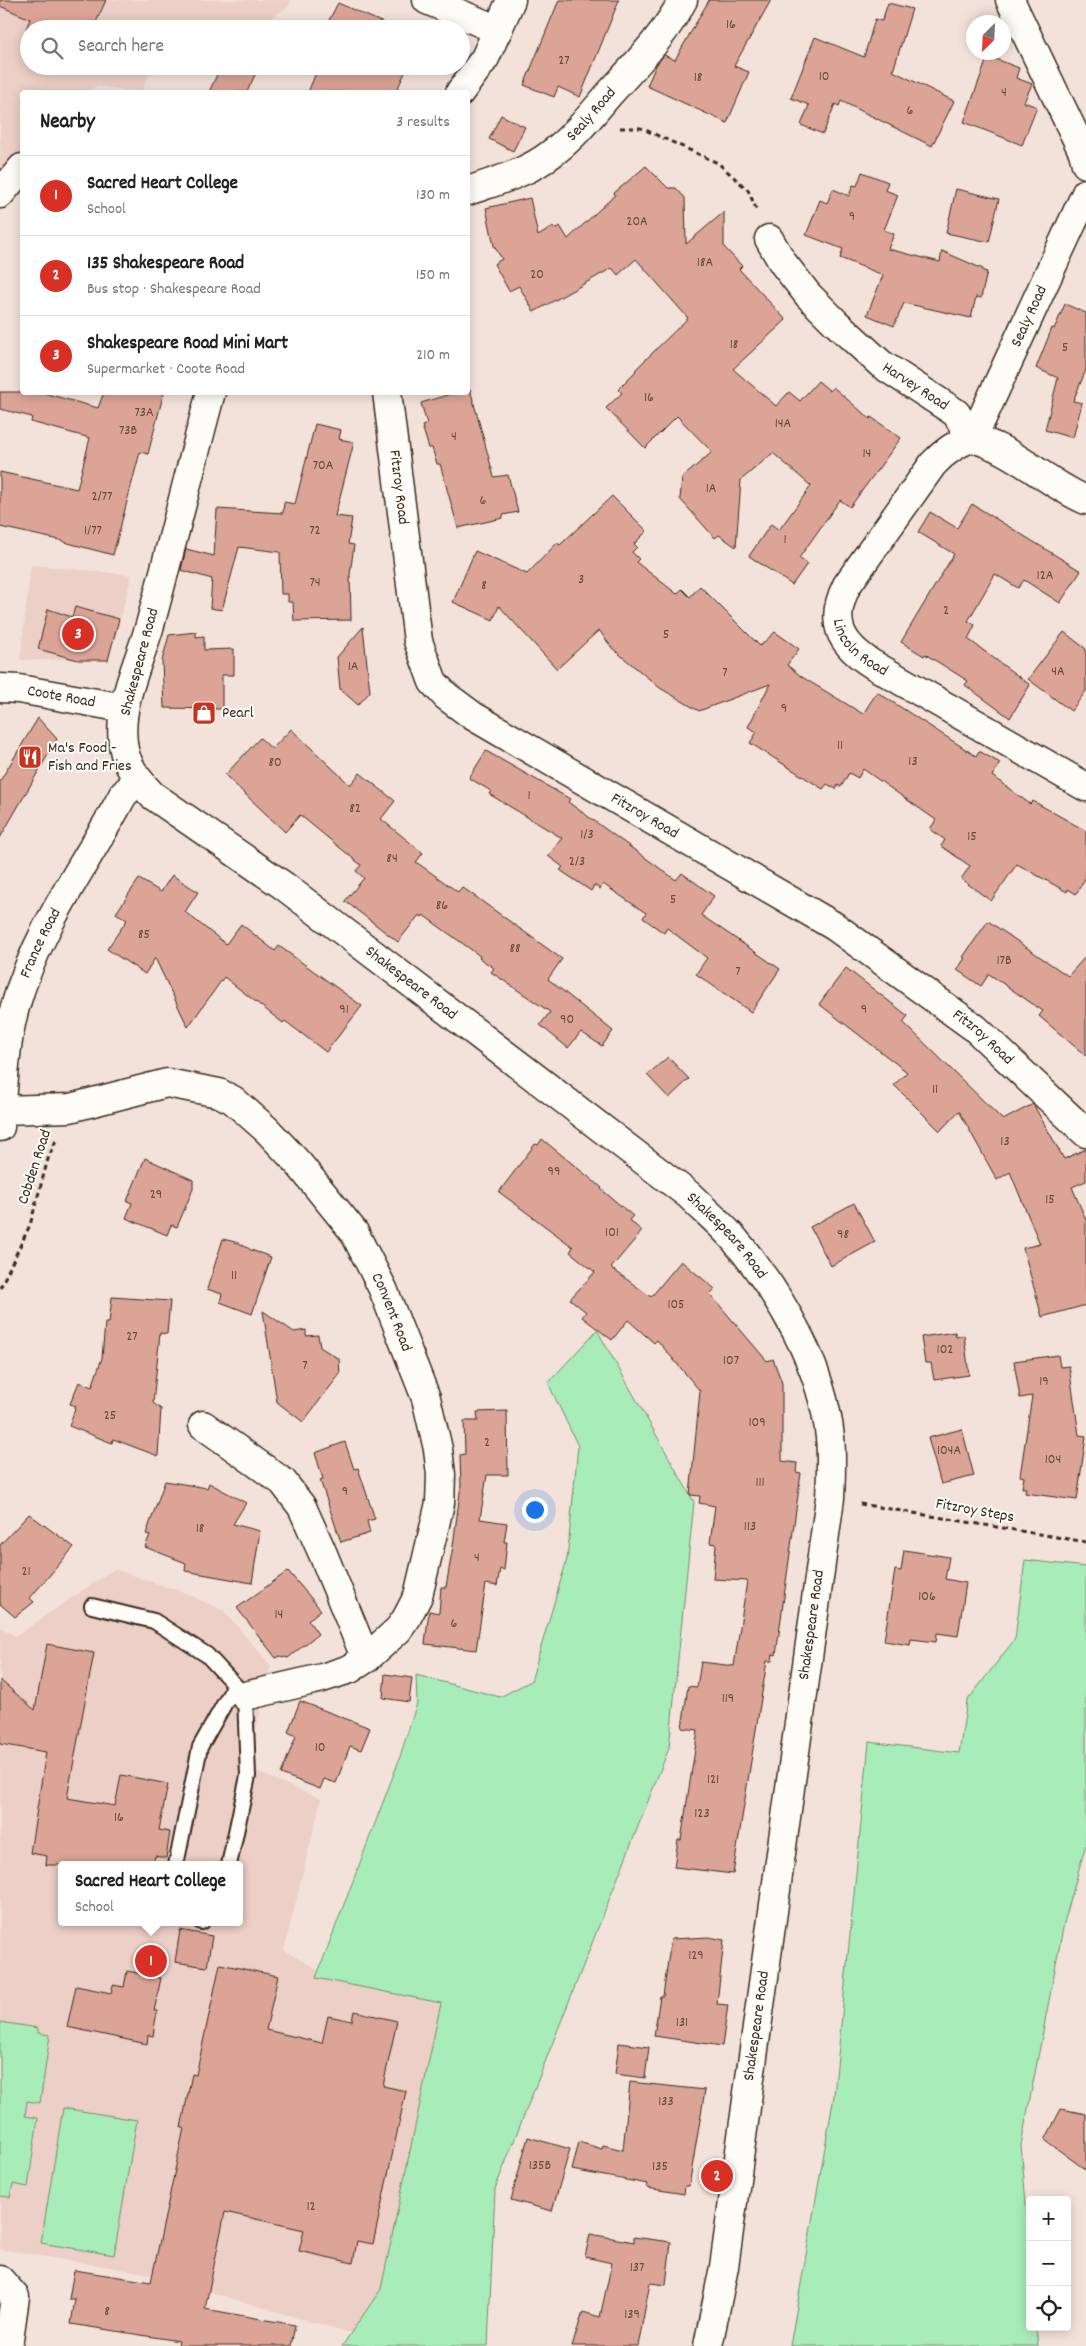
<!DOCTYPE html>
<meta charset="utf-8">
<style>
:root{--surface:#fff;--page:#f2f2f2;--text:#222;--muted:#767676;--line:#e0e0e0;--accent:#d93025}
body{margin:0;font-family:Dekko,sans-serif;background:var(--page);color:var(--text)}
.controls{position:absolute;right:15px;bottom:15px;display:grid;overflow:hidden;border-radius:5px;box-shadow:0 2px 12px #0003}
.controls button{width:45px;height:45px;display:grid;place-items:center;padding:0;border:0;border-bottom:1px solid var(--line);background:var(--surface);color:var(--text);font:25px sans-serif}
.compass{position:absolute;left:966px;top:15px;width:45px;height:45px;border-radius:50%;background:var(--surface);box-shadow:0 2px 12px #0003;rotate:204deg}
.you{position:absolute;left:534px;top:1509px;width:18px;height:18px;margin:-12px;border:4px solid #fff;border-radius:50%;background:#1a73e8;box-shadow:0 0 0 8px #1a73e833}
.badge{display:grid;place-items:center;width:32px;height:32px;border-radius:50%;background:var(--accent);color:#fff;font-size:16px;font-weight:700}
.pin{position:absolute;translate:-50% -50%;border:2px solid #fff;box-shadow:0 1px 5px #0006}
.popup{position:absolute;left:58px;top:1861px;width:185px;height:65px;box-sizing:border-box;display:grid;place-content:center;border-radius:5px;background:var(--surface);filter:drop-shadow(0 1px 4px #0005);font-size:16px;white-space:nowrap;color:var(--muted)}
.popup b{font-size:19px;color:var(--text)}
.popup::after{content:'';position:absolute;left:50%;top:100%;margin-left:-10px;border:10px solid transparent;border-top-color:var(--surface)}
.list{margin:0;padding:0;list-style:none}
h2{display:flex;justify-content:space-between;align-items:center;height:65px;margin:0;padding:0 20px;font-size:21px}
h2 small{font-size:16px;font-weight:400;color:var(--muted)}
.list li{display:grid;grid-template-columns:32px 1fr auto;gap:15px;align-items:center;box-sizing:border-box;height:80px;padding:0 20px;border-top:1px solid var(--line)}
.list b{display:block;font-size:19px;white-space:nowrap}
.list p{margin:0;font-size:16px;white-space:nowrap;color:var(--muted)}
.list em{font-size:16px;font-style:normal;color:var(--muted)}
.icon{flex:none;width:28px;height:28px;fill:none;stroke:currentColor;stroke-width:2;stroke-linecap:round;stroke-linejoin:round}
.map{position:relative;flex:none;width:1086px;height:2346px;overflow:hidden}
.search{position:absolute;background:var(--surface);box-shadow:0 2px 12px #0003;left:20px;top:20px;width:450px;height:55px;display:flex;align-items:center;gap:12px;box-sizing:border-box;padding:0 18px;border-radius:28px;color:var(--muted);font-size:19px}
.panel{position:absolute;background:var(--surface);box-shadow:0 2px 12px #0003;left:20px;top:90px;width:450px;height:305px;border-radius:5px}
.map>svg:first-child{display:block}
</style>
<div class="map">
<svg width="1086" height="2346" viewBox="0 0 1086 2346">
<rect width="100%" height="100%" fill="#f3e2da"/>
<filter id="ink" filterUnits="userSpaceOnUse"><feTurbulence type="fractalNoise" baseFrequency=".02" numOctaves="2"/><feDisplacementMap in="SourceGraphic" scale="10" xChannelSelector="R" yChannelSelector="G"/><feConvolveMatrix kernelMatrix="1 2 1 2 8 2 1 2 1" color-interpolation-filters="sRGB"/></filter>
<g filter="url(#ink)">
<path fill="#eccfc6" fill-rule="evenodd" d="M0 0H291L288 7 253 29H29V66H153L141 92 96 86 88 92H22V163L0 189Z
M31 565 132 575 109 659 20 660Z
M114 1569 185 1593 224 1611 271 1666 255 1734 257 1772 321 1799 284 1950 321 1972 445 2001 375 2340 144 2273 0 2249V1627L16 1636ZM62 1865H240V1922H62Z"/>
<path fill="#a8edb9" stroke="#728c6c" d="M597 1330 694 1502 669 1748 495 2189 488 2346H342L381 2289 441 2003 316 1978 398 1763 417 1703 416 1675 500 1697 531 1681 567 1559 578 1446 548 1383Z
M1025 1560 1086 1567V1844L1064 1923 1021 2145 1030 2250V2327H1036L1038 2346H790L834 2096 869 1742 959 1753 967 1701 1015 1639Z
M0 2022 38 2028V2033L50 2035 40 2103 27 2101 25 2116 38 2118 28 2187 13 2184 10 2197 0 2196Z
M63 2108 137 2120 114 2255 41 2243Z"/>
<path fill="#dca497" stroke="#3b2a1e" d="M0 0H106L93 29H26L30 19 0 6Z
M559 0H619L580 97 558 87 554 97 524 85Z
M709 0H771L734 66 749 72 727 123 647 86 656 65 664 55 675 60Z
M338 3 397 29H317L319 23 326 26Z
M888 3 912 9 893 71 954 101 932 146 841 101 839 106 835 104 823 134 801 125 809 105 791 98 815 37 864 57 875 19 882 21Z
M281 21 295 29H276Z
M988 56 1019 68 1016 78 1032 84 1024 102 1037 107 1022 145 964 122Z
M221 66H259L247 92H209Z
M319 66H408L396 92H308Z
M501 115 525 127 513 151 489 139Z
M646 166 668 188H676L685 198 686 244 724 212V247L742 266 739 269 786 320 733 369 776 406 789 392 800 401 818 381 830 391 833 387 870 419 871 417 901 438 850 507 840 500 799 558 807 564 792 585 749 556 771 524 779 530 811 486 773 453 741 480 736 547 719 535 715 538 680 499 682 478 712 452 677 416 645 448 606 408 622 393 618 389 636 371 635 370 688 318 636 259 618 275 612 268 534 312 519 286 509 291 494 264 502 259 494 246 486 208 530 198 538 236 553 227 554 229 560 226 568 239 615 195 614 193Z
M862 172 888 182 885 190 898 195 884 230 894 234 888 249 940 262 942 251 983 269V271L987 272 981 298 976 297 971 318 904 303 894 326 867 315 883 275 840 258 843 249 806 235 820 200 827 203 833 189 849 196 853 185 857 186Z
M956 189 999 199 989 242 946 233Z
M1065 304 1086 313V370L1073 401 1082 403 1073 438 1045 430 1058 378 1036 368 1052 328 1054 329Z
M468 389H470L494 477 508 475 518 512 503 515V518L458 528 440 464H437L432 448H429L422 426 427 424 421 403 457 392H468Z
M0 392H40L98 408 104 392H164L148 454 140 452 113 555 64 542V541L0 527V472L77 489 90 438 31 422 32 417 0 409Z
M315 424 341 430 339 439 354 442 335 516 352 518 348 544 354 545 350 574 351 620 294 621 293 602H288V594H281L280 552 239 547 222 610 210 608 212 579 181 570 186 549 214 556 217 509 283 513 284 502 295 504Z
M612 496 647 531 634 544 637 547 632 552 639 559 636 562 677 594 682 589 690 597 700 586 760 646 775 632 799 649 787 665 802 677 863 714 877 692 976 756 979 751 1000 763 992 776 1030 804 1033 801 1086 831V877L1076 894 1068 889 1067 892 1017 864 991 901 961 879 970 866 941 846 945 840 930 829 936 820 863 769 858 778 849 773 841 787 838 785 836 789 827 784 823 789 750 743 757 732 748 727 770 684 699 711 660 688 612 648 599 630 557 669 499 606 493 620 453 602 475 551 527 574 557 543 560 545Z
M972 504 1081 571 1060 603 1024 580 1018 588 995 574 968 621 975 625 968 639 1030 685 1010 718 965 685 968 681 925 654 924 656 901 642 954 554 918 532 930 512 957 528Z
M75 607 119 619 108 660H78L38 649 48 609 72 617Z
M363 627 370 692 358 705 340 689 337 657Z
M196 632V637L204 636V650L234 649V675H222V709L164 708 162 661 169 635Z
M1064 632 1086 649V691L1071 711 1028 679Z
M38 718 57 739 0 838V781Z
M291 729 350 785 360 773 395 801 381 819 423 853 416 862 458 892 462 887 562 959 548 979 613 1031 602 1046 581 1032 568 1048 540 1025 550 1012 491 972 494 968 479 958 480 956 423 915 422 917 419 915 398 942 345 901 364 878 356 871 361 865 300 815 285 832 225 775 260 738 272 749Z
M486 751 570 799 568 802 676 880 682 873 714 896 701 915 780 969 751 1012 696 974 707 958 667 928 664 933 643 918 646 913 603 884 600 889 594 885 591 891 560 870 563 867 548 856 562 838 489 794 491 791 469 778Z
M172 875 198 892 185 912 226 944 241 924 275 951 279 946 362 1006 326 1052 285 1021 283 1023 224 977 188 1027 155 958 145 974 107 949 127 920 116 913 139 879 161 892Z
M988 921 1068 976 1086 956V1056L1039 1016 1043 1011 989 974 981 986 957 970 965 958 963 957Z
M846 968 908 1016 903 1022 1003 1120 1033 1104 1064 1159 1086 1149V1181L1072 1187 1086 1220V1305L1042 1317 1023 1248 1040 1244 1010 1172 997 1180 959 1111 940 1131 894 1085 907 1072 819 1004Z
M668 1057 689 1079 669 1098 647 1075Z
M542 1139 602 1188 601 1189 633 1216 629 1220 642 1231 611 1268 651 1297 681 1261 715 1289 710 1294 767 1361 773 1359 782 1383V1461L797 1463 796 1472 801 1473 776 1655 773 1654 772 1661H767L733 1874 674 1867 678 1840H681L698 1730 682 1728 688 1686 697 1687 701 1662 734 1666 747 1581 713 1579 716 1544 710 1543 715 1506 699 1503 700 1496 690 1495 700 1391 657 1340 654 1343 628 1320 612 1340 582 1317 586 1312 570 1299 595 1272 570 1252 573 1247 499 1192 535 1144 538 1145Z
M145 1158 193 1180V1189L177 1227 171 1225 167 1235 126 1218 132 1203 127 1201Z
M854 1203 875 1242 831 1266 810 1227Z
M223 1239 239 1243 251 1250 271 1257 252 1314 220 1302 222 1294 207 1289Z
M112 1297 170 1301 167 1334 160 1333 153 1403 161 1409 158 1456 113 1439 112 1443 69 1426 76 1406 70 1404 79 1382 92 1387 102 1358 105 1323H109Z
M263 1311 294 1332 306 1330V1336L318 1335 320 1347 339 1359 340 1374 303 1422 277 1402Z
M955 1332 956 1337 964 1335 969 1375 934 1380 931 1363H925L921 1337Z
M1058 1355 1060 1367 1069 1366 1079 1435 1086 1436 1077 1500 1025 1493 1026 1488H1022L1024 1477 1020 1476 1032 1396 1020 1398 1014 1361Z
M507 1411 508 1475H487L480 1519 507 1523 504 1542H507L504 1570 500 1569 497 1586 486 1584 476 1650 425 1644 429 1611 439 1613 441 1587H446L453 1546 461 1485 460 1455 465 1454 464 1421H478L477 1412Z
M962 1429 974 1476 941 1484 928 1438Z
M345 1442 354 1469 358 1468 375 1519 367 1521 370 1533 341 1542 320 1480 323 1479 315 1453Z
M165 1481 207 1488 209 1483 246 1503 233 1524 260 1531 252 1583 185 1571 186 1563 145 1547 150 1535 146 1534Z
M29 1514 74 1547 30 1598 34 1602 15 1617 0 1604V1545Z
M904 1550 949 1557 945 1579 966 1583 958 1636 937 1633 936 1642 911 1639 910 1645 884 1641 895 1570 901 1571Z
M288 1571 321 1610 308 1620 318 1634 288 1658 280 1656 276 1658 237 1608Z
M47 1644 94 1653 67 1798 115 1806 121 1775 168 1784 159 1830 170 1832 166 1858 155 1856 153 1865H46L47 1856 30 1853 46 1752 0 1744V1680L35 1710Z
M385 1674 412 1678 409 1702 383 1698Z
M300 1701 370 1728 361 1750 350 1746 336 1783 324 1779 320 1789 281 1774 296 1736 288 1732Z
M180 1930 212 1936 207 1967 175 1962Z
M709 1937 724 1940 717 2004 728 2005 722 2046 654 2036 660 1996H663L671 1939Z
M220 1964 278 1976 266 2030 322 2043 328 2016 352 2021 354 2011 397 2021 383 2086 406 2091 373 2244 357 2241 353 2263 299 2251 304 2230 225 2212 205 2309 295 2325 291 2346H178L179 2341 71 2324 75 2299H69L74 2270 151 2282 184 2128H181L192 2074 196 2075Z
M127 1971 161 1978 154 2011H157L153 2036 148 2035 147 2044 67 2027 76 1986 111 1993 113 1985 124 1987Z
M619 2043 649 2047 645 2078 615 2074Z
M630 2082 705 2090 689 2186H685L684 2194 647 2188 648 2184 572 2170 579 2142 602 2149 603 2145 623 2150Z
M1061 2109 1086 2114V2170L1045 2140Z
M528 2137 570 2149 552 2211 511 2200Z
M590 2234 634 2242V2237L671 2242 666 2285 650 2283 638 2346H572L583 2312 600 2317 612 2263 585 2257Z"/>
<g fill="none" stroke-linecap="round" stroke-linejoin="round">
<g stroke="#3b2a1e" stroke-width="18">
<path id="lane" d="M92 1606 154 1621 207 1655 245 1696 248 1776 229 1865
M176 1865 200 1747 235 1685
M201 1922H202"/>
</g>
<g stroke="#3b2a1e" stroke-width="31">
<g id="street">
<path d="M427 0 498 30"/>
<path d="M1010 0 1083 152 1086 164"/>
<path id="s1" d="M468 191C496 181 527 173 551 154 574 137 592 114 610 93 636 64 665 35 683 0"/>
<path d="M0 194 22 168"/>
<path id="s2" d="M769 239 783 263 808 295 835 322 881 364 956 413 971 438"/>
<path id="s3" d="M387 392 418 641 433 682 446 696 473 716 834 926 975 1028 1086 1133"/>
<path id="s4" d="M971 438C955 444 944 452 933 464L847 585C829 621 839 643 872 664L1086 787"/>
<path id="s5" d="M971 438 978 427 1086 193"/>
<path d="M971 438C1013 448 1046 483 1086 500"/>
<path id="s6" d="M2 1110 70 1108 167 1083 219 1093 233 1100 267 1130 298 1163 354 1232 383 1289 426 1398 438 1449 441 1475 440 1503 418 1596 406 1619 398 1630 367 1658 350 1669 322 1678 245 1696"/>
<path id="s7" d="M0 1127C4 1087 4 1046 15 1007 35 935 80 872 116 808L123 795 138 780"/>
<path d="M203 1425 283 1482 302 1507 323 1554 363 1652 367 1658"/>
<path d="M0 2280 15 2297 8 2346"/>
</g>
</g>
<g stroke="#3b2a1e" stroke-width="31">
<g id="secondary">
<path d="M460 92 485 58 511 0"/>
<path id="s8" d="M211 392C190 470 171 548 150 625 139 663 118 703 123 743 125 765 138 780 152 795L284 886 689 1195C704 1210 721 1224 735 1240 781 1295 822 1365 830 1437 832 1458 831 1477 830 1498L724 2267 708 2346"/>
<path id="s9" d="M0 688 19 689 124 708"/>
</g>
</g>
<path stroke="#3b2a1e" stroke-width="3" stroke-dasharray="5 4" stroke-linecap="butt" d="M620 128H641L718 163 748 190 758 213
M0 1288 30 1225 48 1159 57 1138
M860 1504 1086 1542"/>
<use href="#lane" stroke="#fdfcf7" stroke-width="14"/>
<use href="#street" stroke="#fdfcf7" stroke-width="28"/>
<use href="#secondary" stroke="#fdfcf7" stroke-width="28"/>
</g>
</g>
<defs>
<g id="shop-square" transform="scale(1.25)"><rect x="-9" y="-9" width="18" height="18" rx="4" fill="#c8321e" stroke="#fdfcf7"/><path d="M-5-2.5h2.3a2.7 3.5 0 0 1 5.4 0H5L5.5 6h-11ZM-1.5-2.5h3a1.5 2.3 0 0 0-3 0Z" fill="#fff"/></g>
<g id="restaurant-square" transform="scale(1.25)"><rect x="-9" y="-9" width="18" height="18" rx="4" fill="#c8321e" stroke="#fdfcf7"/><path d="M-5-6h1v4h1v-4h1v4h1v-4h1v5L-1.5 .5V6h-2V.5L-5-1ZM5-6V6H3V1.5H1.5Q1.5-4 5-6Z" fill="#fff"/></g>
</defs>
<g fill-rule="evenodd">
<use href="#shop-square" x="204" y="713"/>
<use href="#restaurant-square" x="30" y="757"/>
</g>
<g text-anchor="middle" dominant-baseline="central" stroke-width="4" stroke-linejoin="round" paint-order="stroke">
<g font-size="14" fill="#63483c">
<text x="731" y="25">16</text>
<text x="564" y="61">27</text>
<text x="824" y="77">10</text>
<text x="698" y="78">18</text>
<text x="1004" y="93">4</text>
<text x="910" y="111">6</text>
<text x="852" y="217">9</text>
<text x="637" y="222">20A</text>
<text x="705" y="263">18A</text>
<text x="537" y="275">20</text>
<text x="734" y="345">18</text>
<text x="1065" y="348">5</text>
<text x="649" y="398">16</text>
<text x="144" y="413">73A</text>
<text x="783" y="424">14A</text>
<text x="128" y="431">73B</text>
<text x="454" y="437">4</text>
<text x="867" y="454">14</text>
<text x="323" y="466">70A</text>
<text x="711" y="489">1A</text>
<text x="102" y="497">2/77</text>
<text x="483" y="501">6</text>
<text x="93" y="531">1/77</text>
<text x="315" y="531">72</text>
<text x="785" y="540">1</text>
<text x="1045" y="576">12A</text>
<text x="581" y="580">3</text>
<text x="315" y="583">74</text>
<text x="484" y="586">8</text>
<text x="946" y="611">2</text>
<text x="666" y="635">5</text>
<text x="353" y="667">1A</text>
<text x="1058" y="672">4A</text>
<text x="725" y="673">7</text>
<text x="784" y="709">9</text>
<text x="840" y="746">11</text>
<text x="913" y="762">13</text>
<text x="275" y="763">80</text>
<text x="529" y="796">1</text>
<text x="355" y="809">82</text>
<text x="587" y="835">1/3</text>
<text x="972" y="837">15</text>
<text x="392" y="859">84</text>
<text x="577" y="862">2/3</text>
<text x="673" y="900">5</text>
<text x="442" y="906">86</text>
<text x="144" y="935">85</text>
<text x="515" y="949">88</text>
<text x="1004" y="961">17B</text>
<text x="738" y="972">7</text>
<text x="344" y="1010">91</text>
<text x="864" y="1010">9</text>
<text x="567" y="1020">90</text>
<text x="935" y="1090">11</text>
<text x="1005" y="1142">13</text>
<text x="554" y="1172">99</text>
<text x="156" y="1195">29</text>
<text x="1050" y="1200">15</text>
<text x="612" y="1233">101</text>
<text x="843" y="1235">98</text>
<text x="234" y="1276">11</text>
<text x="676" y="1305">105</text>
<text x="132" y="1337">27</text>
<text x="945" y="1350">102</text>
<text x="731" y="1361">107</text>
<text x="305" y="1366">7</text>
<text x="1044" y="1382">19</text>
<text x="110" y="1416">25</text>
<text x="757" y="1423">109</text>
<text x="487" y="1443">2</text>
<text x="949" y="1451">104A</text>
<text x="1053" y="1460">104</text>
<text x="760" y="1483">111</text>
<text x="345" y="1492">9</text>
<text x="750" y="1527">113</text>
<text x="200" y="1529">18</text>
<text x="477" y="1558">4</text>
<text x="26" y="1572">21</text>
<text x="927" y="1597">106</text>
<text x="279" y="1615">14</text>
<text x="454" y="1624">6</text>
<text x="728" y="1699">119</text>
<text x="320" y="1748">10</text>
<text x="713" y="1780">121</text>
<text x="702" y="1814">123</text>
<text x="119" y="1818">16</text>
<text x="696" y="1956">129</text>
<text x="682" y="2023">131</text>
<text x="666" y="2102">133</text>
<text x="540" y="2166">135B</text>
<text x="660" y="2167">135</text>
<text x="311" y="2207">12</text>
<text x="637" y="2268">137</text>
<text x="107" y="2312">8</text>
<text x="632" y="2315">139</text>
</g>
<g font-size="16" fill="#3b2a1e" stroke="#fdfcf7">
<text stroke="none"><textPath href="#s1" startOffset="148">Sealy Road</textPath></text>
<text stroke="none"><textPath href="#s5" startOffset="135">Sealy Road</textPath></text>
<text stroke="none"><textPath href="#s2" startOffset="210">Harvey Road</textPath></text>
<text stroke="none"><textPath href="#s3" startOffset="96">Fitzroy Road</textPath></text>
<text stroke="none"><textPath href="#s4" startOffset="268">Lincoln Road</textPath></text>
<text transform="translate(140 662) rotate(-75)">Shakespeare Road</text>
<text stroke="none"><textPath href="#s9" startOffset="62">Coote Road</textPath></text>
<text stroke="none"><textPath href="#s3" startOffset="546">Fitzroy Road</textPath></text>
<text stroke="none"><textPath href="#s7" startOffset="190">France Road</textPath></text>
<text stroke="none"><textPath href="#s8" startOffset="744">Shakespeare Road</textPath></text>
<text stroke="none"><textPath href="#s3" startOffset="951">Fitzroy Road</textPath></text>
<text transform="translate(35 1167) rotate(-72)">Cobden Road</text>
<text stroke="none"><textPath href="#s8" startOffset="1149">Shakespeare Road</textPath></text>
<text stroke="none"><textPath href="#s6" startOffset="505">Convent Road</textPath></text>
<text transform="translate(975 1511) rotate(10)">Fitzroy Steps</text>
<text transform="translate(812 1625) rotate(-82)">Shakespeare Road</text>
<text transform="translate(757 2026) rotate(-82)">Shakespeare Road</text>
</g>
<g font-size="16" fill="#3b2a1e" stroke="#fdfcf7" text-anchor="start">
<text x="222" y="713">Pearl</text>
<text x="48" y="748">Ma's Food -<tspan x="48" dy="18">Fish and Fries</tspan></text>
</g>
</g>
</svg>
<div class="controls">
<button>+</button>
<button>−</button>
<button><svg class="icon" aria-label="locate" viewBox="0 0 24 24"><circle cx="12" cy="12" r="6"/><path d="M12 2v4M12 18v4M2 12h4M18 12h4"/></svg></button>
</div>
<svg class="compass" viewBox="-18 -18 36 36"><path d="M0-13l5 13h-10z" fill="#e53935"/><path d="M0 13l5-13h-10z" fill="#767676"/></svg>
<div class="you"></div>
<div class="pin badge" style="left:151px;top:1961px">1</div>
<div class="popup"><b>Sacred Heart College</b>School</div>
<div class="pin badge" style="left:717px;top:2176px">2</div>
<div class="pin badge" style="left:78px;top:634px">3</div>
<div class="search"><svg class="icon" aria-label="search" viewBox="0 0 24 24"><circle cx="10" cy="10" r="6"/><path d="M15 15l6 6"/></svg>Search here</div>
<section class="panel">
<h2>Nearby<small>3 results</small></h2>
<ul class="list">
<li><span class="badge">1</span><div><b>Sacred Heart College</b><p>School</p></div><em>130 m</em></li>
<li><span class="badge">2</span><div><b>135 Shakespeare Road</b><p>Bus stop · Shakespeare Road</p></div><em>150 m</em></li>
<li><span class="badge">3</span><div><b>Shakespeare Road Mini Mart</b><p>Supermarket · Coote Road</p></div><em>210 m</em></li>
</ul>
</section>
</div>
